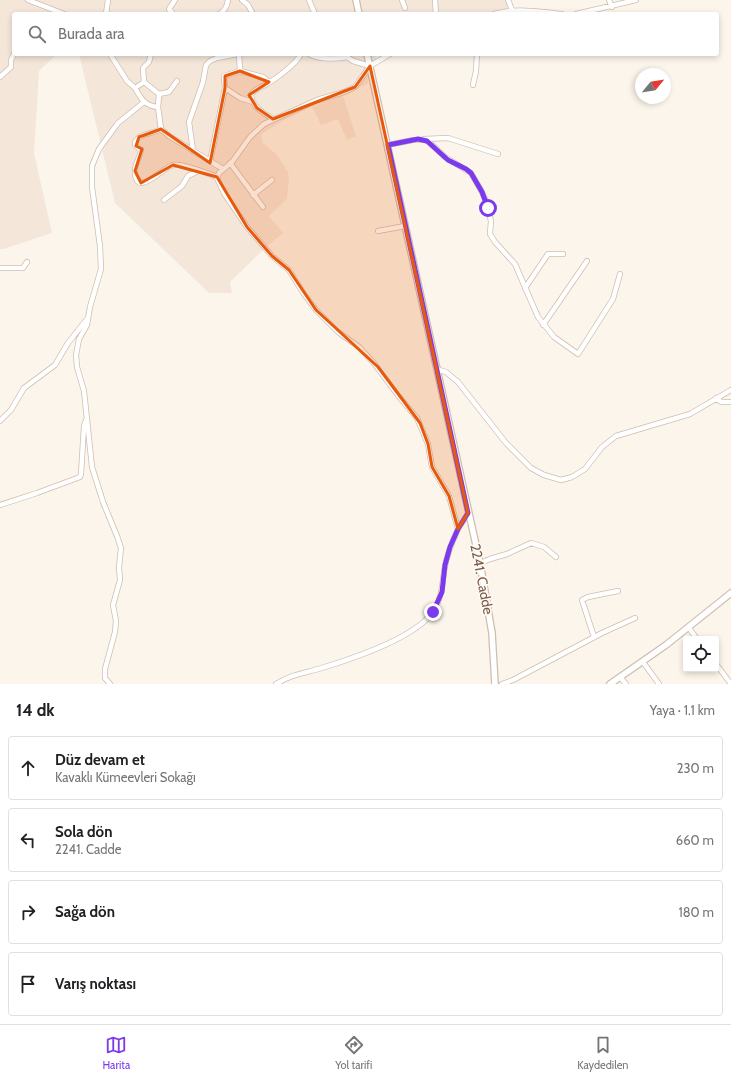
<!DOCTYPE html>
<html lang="tr">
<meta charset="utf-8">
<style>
:root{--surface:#fff;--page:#f2f2f2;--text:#202124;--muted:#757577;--line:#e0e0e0;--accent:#7c3aed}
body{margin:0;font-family:Cabin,sans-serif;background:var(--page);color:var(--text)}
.controls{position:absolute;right:12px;bottom:12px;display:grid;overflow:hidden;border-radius:4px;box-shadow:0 2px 6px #0003}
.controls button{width:36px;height:36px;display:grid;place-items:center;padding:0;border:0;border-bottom:1px solid var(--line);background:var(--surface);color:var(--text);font:20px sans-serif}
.compass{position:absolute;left:635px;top:68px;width:36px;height:36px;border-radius:50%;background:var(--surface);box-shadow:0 2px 6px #0003;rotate:60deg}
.stop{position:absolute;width:12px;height:12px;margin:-9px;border:3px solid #7c3aed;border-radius:50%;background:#fff}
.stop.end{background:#7c3aed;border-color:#fff;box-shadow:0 1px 4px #0008}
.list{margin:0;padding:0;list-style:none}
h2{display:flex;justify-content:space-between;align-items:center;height:52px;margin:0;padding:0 16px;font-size:17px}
h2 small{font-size:13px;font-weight:400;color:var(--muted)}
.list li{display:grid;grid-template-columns:26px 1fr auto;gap:12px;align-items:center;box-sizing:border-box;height:64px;margin:0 8px 8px;padding:0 8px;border:1px solid var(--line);border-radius:4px}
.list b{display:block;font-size:15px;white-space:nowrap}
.list p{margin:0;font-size:13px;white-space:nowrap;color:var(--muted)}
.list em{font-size:13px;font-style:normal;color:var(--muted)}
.icon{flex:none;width:22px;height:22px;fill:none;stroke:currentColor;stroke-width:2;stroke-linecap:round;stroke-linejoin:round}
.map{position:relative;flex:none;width:731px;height:684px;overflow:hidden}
.search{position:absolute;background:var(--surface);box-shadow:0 2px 6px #0003;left:12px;right:12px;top:12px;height:44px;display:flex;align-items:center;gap:10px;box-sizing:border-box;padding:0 14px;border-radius:4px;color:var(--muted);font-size:15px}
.sheet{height:340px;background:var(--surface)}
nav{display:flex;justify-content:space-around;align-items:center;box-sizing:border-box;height:56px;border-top:1px solid var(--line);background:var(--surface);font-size:11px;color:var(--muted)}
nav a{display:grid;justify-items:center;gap:2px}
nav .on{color:var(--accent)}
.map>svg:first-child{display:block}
</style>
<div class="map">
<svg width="731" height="684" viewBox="0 0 731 684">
<rect width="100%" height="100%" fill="#fcf5eb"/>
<path fill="#f4e7d9" d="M0 0H506L509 8 489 14H14V54H57L39 71 34 153 52 233 4 249H0Z
M79 54H375L376 59 367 84 343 96 356 136 347 140 338 119 321 125 312 107 284 120 263 133 261 137 263 143 277 155 288 172 289 178 287 199 269 216 283 233 266 247 230 282 232 293H209L115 203Z"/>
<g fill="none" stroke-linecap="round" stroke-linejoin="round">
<g stroke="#cfbdaf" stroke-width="6">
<path id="minor" d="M28 0 64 14
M242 0 248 5 253 14
M309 0 315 14
M402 0 405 8
M435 0 436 14
M508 0 512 10
M609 0 612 7
M106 14 108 0
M173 14 169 9 175 0
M219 14C225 11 227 7 228 0
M494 14C519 7 537 12 562 14
M576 14 636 0
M110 54 127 81 135 88 144 82 143 68 149 62 151 54
M239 54 240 71 263 77 269 82
M309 54C320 60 335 59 347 57
M343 54 353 61 370 66
M390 54 370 66 355 87 344 92 317 100 264 124 250 137 232 162 219 173 217 178 224 193 247 227 272 256 289 270 304 294 316 310 338 332 359 347 373 362 400 398 417 418 428 444 432 467 449 496 458 529
M0 77 11 67V60L14 54
M144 82 159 94 158 107 161 129 169 136 223 169
M473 85 476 71 477 54
M135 88C141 99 145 106 158 107
M225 88 240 98 253 102
M159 94 169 92 177 81
M273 119C264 113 252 107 251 95 254 89 261 87 267 84 277 78 296 64 301 54
M161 129C152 134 140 133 135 142V145L141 150C140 158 135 163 135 171 135 200 163 167 173 165 180 163 210 174 217 177
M424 139 448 138 498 154
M388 145 413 140H425L429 142 445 157 471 173 482 192 486 201 491 221 490 234 495 242 515 264 538 317 554 337 578 354 613 299 620 274
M193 151 189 122 203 82 206 65 210 61 217 58 237 54
M210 161 225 88 224 76 240 71
M230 163 263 207
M253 195 272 180
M164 200 182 186 188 176 198 171
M378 231 405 226
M0 268H23L27 262
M525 288 548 254H563
M543 325 587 261
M436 369 446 372 458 382 506 443 531 468 544 475 561 480 572 477 585 469 602 447 616 436 690 414 731 390
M716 398 721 402H731
M0 421 11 410 24 388 55 365 68 343 87 319
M0 505 37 493 80 477 81 474 84 426 86 420
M480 563 490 559 507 554 531 543 544 547 556 557
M689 628 697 639
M594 637 582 600 588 597 618 591
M643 662 659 684
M716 664 731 684
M620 677 626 684
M110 684 105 678V669L115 632 116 621 113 605 120 580 119 567 121 548 117 536 103 502 92 467 84 391 77 367 76 355 79 339 87 325 90 307 101 269 100 246 92 187V166L99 149 118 123 144 102
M276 684C294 673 307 673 325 667 354 658 418 637 434 610 443 596 442 582 445 566 447 554 453 540 458 529 461 523 465 519 468 513
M502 684 513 680 602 633 635 618"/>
</g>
<g stroke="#cfbdaf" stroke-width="8">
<path id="tertiary" d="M356 0 359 14
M367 54 480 563 492 633 495 684
M610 684 666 645 731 593"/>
</g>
<use href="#minor" stroke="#fff" stroke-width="4.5"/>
<use href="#tertiary" stroke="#fff" stroke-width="5.5"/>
</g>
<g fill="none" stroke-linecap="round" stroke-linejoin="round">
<path stroke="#7c3aed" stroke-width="5" d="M433 612 442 592 445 565 450 547 458 529 468 513 388 145 418 139 427 141 448 160 466 169 471 173 482 192 488 208"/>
</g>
<path fill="#e8590c" fill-opacity="0.2" stroke="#e8590c" stroke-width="3" stroke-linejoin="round" d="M370 66 468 513 458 529 449 496 432 467 428 444 420 423 378 367 316 310 289 270 272 256 247 227 217 177 173 165 141 183 135 171 142 149 136 146 139 137 161 129 210 163 225 88V76L240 71 269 82 249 95 257 108 273 119 355 87Z"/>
<g text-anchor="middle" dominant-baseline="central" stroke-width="3.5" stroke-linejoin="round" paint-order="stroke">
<g font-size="14" fill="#785b4d" stroke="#fff9f1">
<text transform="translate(482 579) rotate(79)">2241. Cadde</text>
</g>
</g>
</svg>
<div class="controls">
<button><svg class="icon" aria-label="locate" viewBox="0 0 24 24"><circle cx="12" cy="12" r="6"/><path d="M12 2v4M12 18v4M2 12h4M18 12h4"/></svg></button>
</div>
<svg class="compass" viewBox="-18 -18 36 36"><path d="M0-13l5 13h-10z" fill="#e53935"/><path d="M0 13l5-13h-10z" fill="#757577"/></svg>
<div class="stop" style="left:488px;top:208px"></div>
<div class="stop end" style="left:433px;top:612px"></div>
<div class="search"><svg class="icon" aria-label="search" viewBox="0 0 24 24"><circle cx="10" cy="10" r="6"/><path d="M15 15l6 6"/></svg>Burada ara</div>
</div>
<section class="sheet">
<h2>14 dk<small>Yaya · 1.1 km</small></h2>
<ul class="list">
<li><svg class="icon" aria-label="ahead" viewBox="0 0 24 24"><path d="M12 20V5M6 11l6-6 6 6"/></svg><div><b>Düz devam et</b><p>Kavaklı Kümeevleri Sokağı</p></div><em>230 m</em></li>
<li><svg class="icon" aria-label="left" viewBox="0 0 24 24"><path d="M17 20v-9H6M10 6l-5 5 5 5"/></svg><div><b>Sola dön</b><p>2241. Cadde</p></div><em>660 m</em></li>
<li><svg class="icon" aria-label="right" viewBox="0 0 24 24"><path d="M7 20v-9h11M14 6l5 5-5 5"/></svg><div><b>Sağa dön</b></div><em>180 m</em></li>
<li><svg class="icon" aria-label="arrive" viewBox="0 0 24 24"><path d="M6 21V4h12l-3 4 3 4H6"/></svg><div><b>Varış noktası</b></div></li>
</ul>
</section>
<nav>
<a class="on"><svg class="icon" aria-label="map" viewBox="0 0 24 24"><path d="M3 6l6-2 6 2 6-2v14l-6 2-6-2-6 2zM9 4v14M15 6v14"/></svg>Harita</a>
<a><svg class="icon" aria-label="directions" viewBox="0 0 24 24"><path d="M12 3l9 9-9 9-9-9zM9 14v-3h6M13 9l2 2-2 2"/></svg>Yol tarifi</a>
<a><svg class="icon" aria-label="saved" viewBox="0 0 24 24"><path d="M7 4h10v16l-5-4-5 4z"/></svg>Kaydedilen</a>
</nav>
